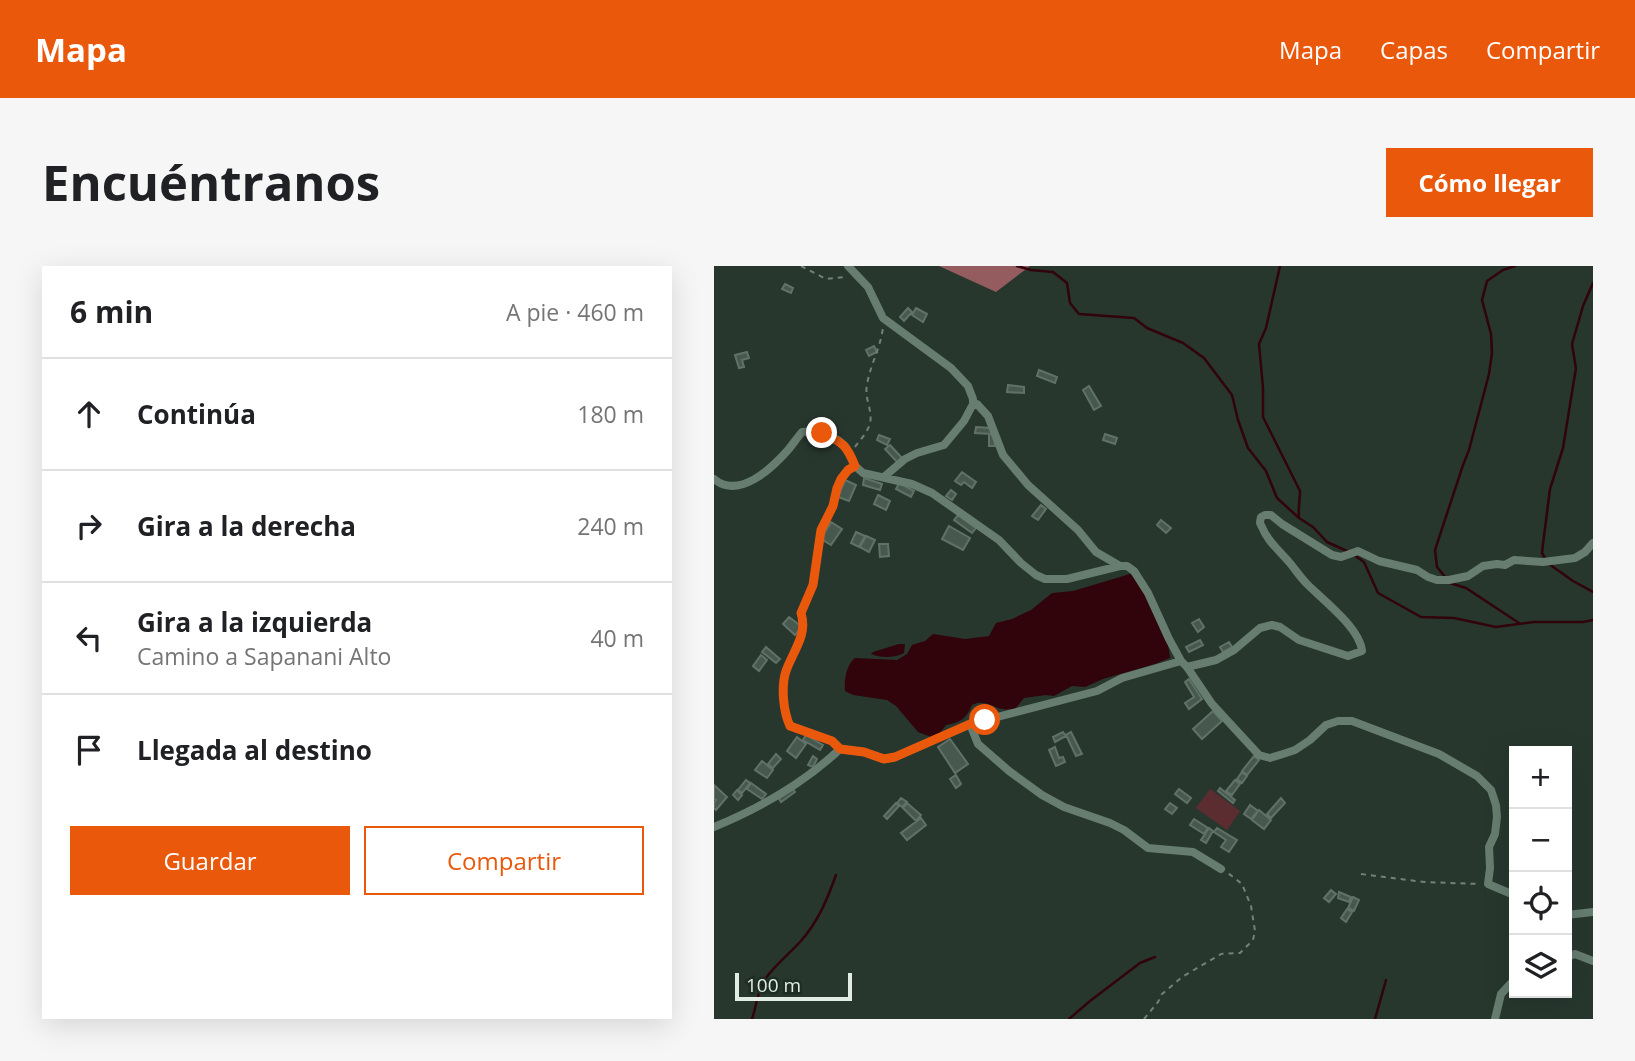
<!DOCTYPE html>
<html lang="es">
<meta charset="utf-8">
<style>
:root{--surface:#fff;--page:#f6f6f6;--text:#202124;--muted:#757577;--line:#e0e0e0;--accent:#ea580c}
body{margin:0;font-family:"Open Sans",sans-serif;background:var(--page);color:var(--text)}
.controls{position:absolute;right:21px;bottom:21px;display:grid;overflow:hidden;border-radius:0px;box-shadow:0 7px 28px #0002}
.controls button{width:63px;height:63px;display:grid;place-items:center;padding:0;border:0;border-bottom:2px solid var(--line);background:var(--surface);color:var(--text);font:35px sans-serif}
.scale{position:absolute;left:21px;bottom:18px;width:117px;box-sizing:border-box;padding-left:7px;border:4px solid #e1ece5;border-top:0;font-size:19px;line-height:24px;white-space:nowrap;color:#e1ece5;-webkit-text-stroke:5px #1d2d24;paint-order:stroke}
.stop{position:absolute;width:21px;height:21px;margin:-16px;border:5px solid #ea580c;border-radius:50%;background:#fff}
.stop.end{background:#ea580c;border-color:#fff;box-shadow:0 2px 7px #0008}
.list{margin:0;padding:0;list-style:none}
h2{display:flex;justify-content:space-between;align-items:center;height:91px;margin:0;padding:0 28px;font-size:30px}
h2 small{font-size:23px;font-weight:400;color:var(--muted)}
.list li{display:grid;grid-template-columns:46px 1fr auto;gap:21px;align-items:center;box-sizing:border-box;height:112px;padding:0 28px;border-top:2px solid var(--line)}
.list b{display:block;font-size:26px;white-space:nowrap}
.list p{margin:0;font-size:23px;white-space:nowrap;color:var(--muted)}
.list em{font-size:23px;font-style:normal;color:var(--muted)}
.actions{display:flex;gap:14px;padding:21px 28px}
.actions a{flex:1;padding:16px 0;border:2px solid var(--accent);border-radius:0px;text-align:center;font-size:24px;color:var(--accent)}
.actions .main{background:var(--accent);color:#fff}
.icon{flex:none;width:38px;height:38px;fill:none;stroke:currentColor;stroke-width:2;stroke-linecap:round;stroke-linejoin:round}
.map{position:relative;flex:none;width:879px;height:753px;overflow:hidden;border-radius:0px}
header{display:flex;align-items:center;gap:42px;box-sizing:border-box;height:98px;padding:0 35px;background:var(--accent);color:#fff}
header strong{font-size:33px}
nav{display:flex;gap:38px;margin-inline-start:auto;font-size:24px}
.intro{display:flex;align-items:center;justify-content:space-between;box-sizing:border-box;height:168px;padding:0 42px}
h1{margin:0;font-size:49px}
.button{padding:18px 32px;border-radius:0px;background:var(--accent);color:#fff;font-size:24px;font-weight:700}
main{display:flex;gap:42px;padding:0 42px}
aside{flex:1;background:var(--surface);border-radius:0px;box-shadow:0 7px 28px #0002}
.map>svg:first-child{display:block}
</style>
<header>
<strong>Mapa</strong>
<nav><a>Mapa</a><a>Capas</a><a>Compartir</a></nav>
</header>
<div class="intro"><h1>Encuéntranos</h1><a class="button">Cómo llegar</a></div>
<main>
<aside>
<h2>6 min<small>A pie · 460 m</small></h2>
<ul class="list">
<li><svg class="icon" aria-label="ahead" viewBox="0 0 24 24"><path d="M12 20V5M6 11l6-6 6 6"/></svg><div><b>Continúa</b></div><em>180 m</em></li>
<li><svg class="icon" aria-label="right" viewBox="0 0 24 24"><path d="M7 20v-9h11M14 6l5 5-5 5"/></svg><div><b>Gira a la derecha</b></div><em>240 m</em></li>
<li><svg class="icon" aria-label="left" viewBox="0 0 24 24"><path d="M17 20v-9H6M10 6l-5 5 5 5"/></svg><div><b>Gira a la izquierda</b><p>Camino a Sapanani Alto</p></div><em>40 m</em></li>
<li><svg class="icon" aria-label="arrive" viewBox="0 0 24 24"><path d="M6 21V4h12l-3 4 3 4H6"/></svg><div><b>Llegada al destino</b></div></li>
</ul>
<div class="actions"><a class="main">Guardar</a><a>Compartir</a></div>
</aside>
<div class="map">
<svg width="879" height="753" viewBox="0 0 879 753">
<rect width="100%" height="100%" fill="#27372e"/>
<path fill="#5c2d30" d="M496 523 526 545 513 564 482 542Z"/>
<path fill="#945c5e" d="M225 0H316L282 26Z"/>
<path fill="#31030a" d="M416 308 422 312C432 332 456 371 456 392L441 398 389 413 371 421 358 420 340 430 332 429 310 432 301 443C297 443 292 444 288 443 277 441 270 433 258 439 253 452 246 457 232 459L226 467 217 471 204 466 182 440 173 434 139 429 131 425C130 415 132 399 141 392L183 394 193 388 198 379 211 375 219 368 251 373 275 370 282 357 298 353 317 344 338 327 359 325Z
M185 378H191L190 387C181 392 167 392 157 388L159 386Z"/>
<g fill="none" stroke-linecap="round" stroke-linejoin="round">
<path stroke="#31030a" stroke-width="2.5" d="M303 0 317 4 339 6 353 17 356 37 365 48 420 52 433 62 469 77 490 92 518 129 524 154 534 182 552 205 563 232 585 252 599 261 613 276 635 286
M566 0 552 62 545 78 549 122V151L586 225C586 234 584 241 585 250
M640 289 650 296 664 327 707 351 740 352 782 361 820 356H869L879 354
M831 292 828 287 829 278 836 223 849 182 860 114 862 103 858 78 869 40 879 17
M835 298 859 315 879 326
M732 312 723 301 721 284 749 199 755 184 775 108 778 87 777 68 768 34 773 15 789 4 801 0
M736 317 752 322 805 357
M38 753C43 739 43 724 52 712 61 699 75 688 86 676 104 656 113 634 122 609
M355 753 376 735 426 697 441 691
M661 753 672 714"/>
</g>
<path fill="#47594f" stroke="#607268" stroke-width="2" d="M71 18 79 22 77 27 68 23Z
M194 42 198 46 190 55 186 51Z
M202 42 213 48 209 56 198 49Z
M160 80 163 86 155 90 152 84Z
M33 86 35 92 28 94 30 101 25 102 21 89Z
M325 104 343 111 341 117 323 110Z
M294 119 310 121V127L293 126Z
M375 120 387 140 380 144 369 124Z
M262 161 277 162V168L261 167Z
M275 168H280L281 180H275Z
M391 168 403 172 401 178 389 174Z
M165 169 176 173 173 179 163 174Z
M176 179 188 192 183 196 171 183Z
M248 206 262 216 258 222 250 216 247 219 241 215Z
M150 212 168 218 166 224 149 219Z
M131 214 142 219 135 235 124 231Z
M185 217 200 225 197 231 182 223Z
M237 224 242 228 238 234 232 230Z
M164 229 176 235 172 244 160 238Z
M327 239 332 243 324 254 318 250Z
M244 249 262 262 258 267 240 254Z
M447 254 457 262 452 267 443 259Z
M117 256 128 263 117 279 107 273Z
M235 260 256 272 249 284 228 273Z
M142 266 151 270 145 281 137 277Z
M152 270 161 274 155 286 146 281Z
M165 278H174L175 290 166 291Z
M75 351 88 361 81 369 69 358Z
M485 353 490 361 484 366 478 357Z
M486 374 489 379 475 386 472 381Z
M515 376 518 381 509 386 506 381Z
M52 381 66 393 62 397 48 386Z
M47 389 53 394 45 405 39 400Z
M475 413 488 433 475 443 471 437 480 431 471 416Z
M499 445 508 455 488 473 479 463Z
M349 466 352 470 341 476 339 471Z
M357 466 368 488 362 490 352 469Z
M92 469 109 479 106 484 89 474Z
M83 471 92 478 82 492 73 485Z
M236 473 254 498 241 507 224 481Z
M341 481 345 492 349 491 351 496 342 500 335 484Z
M62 488 67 493 59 502 54 498Z
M99 490 103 493 99 501 94 499Z
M540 490 545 494 533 509 528 505Z
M48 495 59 504 53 512 41 504Z
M528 506 533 510 528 517 523 513Z
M242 509 247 518 242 522 236 513Z
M32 514 36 517 28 527 24 524Z
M521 514 526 518 518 529 512 525Z
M37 517 52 528 48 533 33 523Z
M0 519 13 531 2 544 0 542V537L2 534 0 533Z
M78 521 81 526 67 536 64 531Z
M506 522 521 534 519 537 504 525Z
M465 523 477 532 473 537 461 528Z
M23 524 28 529 24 534 19 529Z
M187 532 193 536 188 541 183 537Z
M567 532 571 537 557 552 553 548Z
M182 537 185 540 173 553 170 550Z
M193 537 207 549 202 555 189 542Z
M456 537 463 542 458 548 451 543Z
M536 539 544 545 537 553 530 548Z
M545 544 557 554 550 563 538 554Z
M207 552 212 559 193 574 187 567Z
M480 553 494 562 490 568 476 559Z
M495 562 499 565 492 577 487 574Z
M503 562 523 574 515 586 507 581 512 574 500 566Z
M617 624 622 628 615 636 610 632Z
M625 626 637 631 635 636 624 632Z
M639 631 645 634 640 645 634 642Z
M633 643 638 646 632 656 627 652Z"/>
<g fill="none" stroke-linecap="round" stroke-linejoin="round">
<path stroke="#738179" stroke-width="2" stroke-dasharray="5 5" stroke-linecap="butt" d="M87 0 112 13 132 11
M141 181C146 174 154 166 156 157 159 145 150 132 153 119 156 99 167 81 169 61
M121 477 76 460C69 445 67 420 72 405 79 385 94 368 87 347L98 319 107 264 119 240 123 222 127 213 135 204
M647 608 710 616 765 618
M430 753 444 736 448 728 468 711 507 688 526 687 539 674 541 665 537 640 528 618 514 607"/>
<path stroke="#667d70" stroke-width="8" d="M134 0 154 21 169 52 237 102 254 120 259 133V138L250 155 230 179 203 187 191 193 171 210
M259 138H263L274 150 289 189 314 219 364 264 382 286 406 300H413L420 305 434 327 455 373 467 395 473 401 498 438 545 489 556 492 569 488 581 484 596 474 612 459 624 455H638L725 488 763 510 777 524 782 539 783 551 781 568 775 581 776 602 774 618 800 629
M0 213C25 234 58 202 74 184 79 178 83 172 88 166L100 165 124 174 131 180 141 200 149 207 198 218 218 227 285 274 307 297 322 309 331 313H353L406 300
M473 401 502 394 520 384 546 362 558 359 566 361 585 374 634 390 648 385C646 362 609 334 593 318 586 311 581 303 575 296 566 285 553 275 548 261 545 256 546 257 547 251L551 249H557L568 258 618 289 627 291 644 285 665 295 703 304 714 311 723 314H735L754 310 769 300 783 298 791 299 800 294 829 296 861 292 871 286 879 277
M256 458 264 478 295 505 328 529 350 541 396 557 410 564 434 582 479 586 507 603
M0 561C46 542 90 517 126 483L150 486 169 493 181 491 256 458 383 425 408 412 467 395
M853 649 879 646
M853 691 861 688 879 695
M781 753 787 728 800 714"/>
</g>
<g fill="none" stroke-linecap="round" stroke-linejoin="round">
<path stroke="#ea580c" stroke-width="9" d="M108 167C128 176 133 179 141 200L134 204 127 213 123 222 119 240 107 264 99 319 87 347C94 369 79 385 72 405 67 420 69 445 76 460L118 475 126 483 150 486 170 493 181 491 256 458 271 454"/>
</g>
</svg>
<div class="controls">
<button>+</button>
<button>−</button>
<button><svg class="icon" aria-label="locate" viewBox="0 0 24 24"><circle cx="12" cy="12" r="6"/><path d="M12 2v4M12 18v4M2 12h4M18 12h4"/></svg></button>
<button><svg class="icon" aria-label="layers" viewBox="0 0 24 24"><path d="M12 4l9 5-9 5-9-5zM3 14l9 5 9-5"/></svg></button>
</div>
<div class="scale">100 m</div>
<div class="stop" style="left:271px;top:454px"></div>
<div class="stop end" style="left:108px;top:167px"></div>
</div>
</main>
